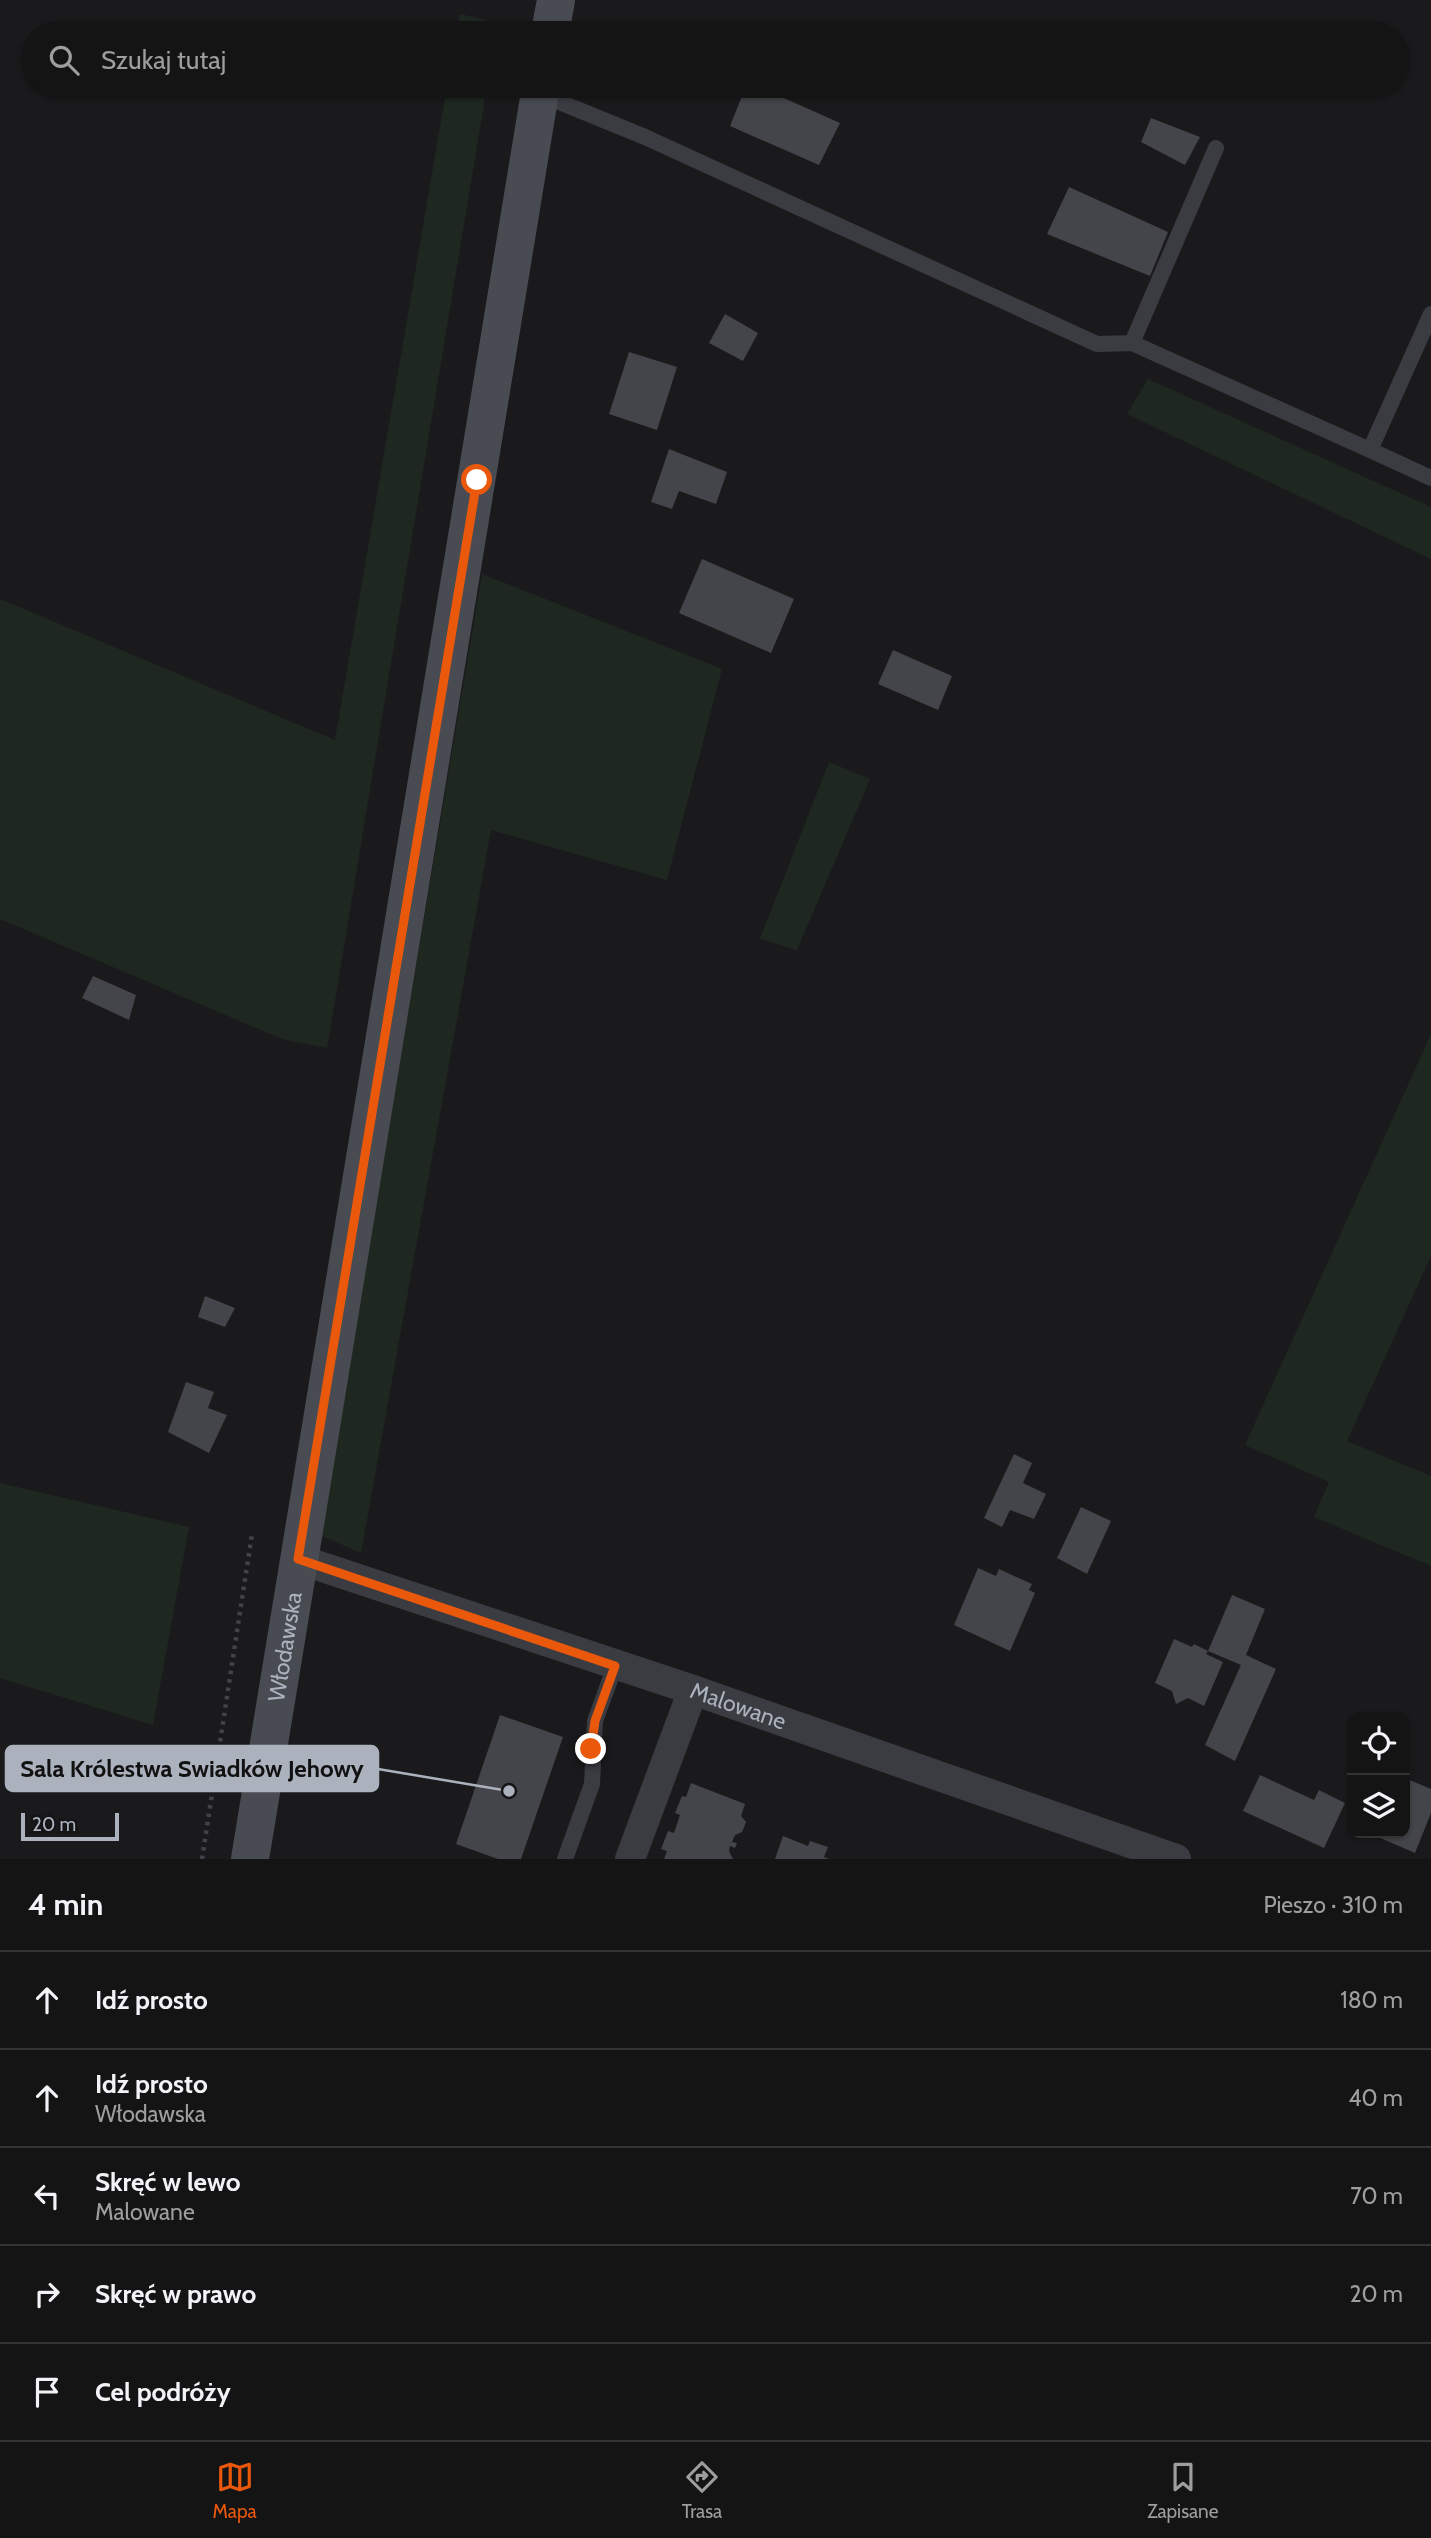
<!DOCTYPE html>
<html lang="pl">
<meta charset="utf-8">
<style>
:root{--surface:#141415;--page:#1d1d1e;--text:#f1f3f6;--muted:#9d9ea0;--line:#333334;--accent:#ea580c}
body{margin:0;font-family:Cabin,sans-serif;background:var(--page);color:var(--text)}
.controls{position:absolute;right:21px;bottom:21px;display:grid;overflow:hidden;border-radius:14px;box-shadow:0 2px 5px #0004}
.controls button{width:63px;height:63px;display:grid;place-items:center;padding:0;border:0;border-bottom:2px solid var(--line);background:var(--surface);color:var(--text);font:35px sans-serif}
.scale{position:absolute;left:21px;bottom:18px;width:98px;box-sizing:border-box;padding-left:7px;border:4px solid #abb2bd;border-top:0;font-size:19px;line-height:24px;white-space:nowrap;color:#abb2bd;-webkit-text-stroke:5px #151518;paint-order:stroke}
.stop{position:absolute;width:21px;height:21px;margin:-16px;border:5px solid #ea580c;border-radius:50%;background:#fff}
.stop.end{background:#ea580c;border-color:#fff;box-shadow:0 2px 7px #0008}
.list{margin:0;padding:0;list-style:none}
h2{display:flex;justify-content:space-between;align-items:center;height:91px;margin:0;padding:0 28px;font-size:30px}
h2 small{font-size:23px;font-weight:400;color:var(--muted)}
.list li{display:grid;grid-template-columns:46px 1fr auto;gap:21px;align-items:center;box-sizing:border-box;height:98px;padding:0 28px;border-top:2px solid var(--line)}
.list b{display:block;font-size:26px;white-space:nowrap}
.list p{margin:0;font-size:23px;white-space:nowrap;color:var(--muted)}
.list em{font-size:23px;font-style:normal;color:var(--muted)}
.icon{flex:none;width:38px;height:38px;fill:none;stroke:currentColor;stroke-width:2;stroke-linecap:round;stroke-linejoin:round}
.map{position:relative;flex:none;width:1431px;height:1859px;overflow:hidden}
.search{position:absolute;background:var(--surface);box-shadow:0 2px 5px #0004;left:21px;right:21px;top:21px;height:77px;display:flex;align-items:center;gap:18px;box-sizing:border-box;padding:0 24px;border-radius:38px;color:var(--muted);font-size:26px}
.sheet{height:581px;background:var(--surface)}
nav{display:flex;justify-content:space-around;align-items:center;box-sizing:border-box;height:98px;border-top:2px solid var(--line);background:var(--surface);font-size:19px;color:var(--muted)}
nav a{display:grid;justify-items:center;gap:4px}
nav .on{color:var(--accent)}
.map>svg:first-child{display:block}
</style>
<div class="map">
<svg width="1431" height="1859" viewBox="0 0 1431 1859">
<rect width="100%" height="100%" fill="#1a1a1c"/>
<path fill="#1f2820" d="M460 14 497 23 495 33H456Z
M447 86H487L327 1048 282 1039 0 919V599L335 740Z
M1148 379 1431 507V559L1127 414Z
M482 574 722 669 667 880 491 830 361 1553 320 1535Z
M829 762 870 779 797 950 760 939Z
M1431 1034V1256L1347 1441 1431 1476V1566L1314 1517 1329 1482 1245 1445Z
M0 1483 189 1527 153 1725 0 1678Z"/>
<path fill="#44454a" d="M746 86H757L840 123 819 165 730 126Z
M1151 118 1200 137 1185 165 1141 142Z
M1069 187 1168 232 1150 276 1047 234Z
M725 314 758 333 743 361 709 343Z
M629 352 677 367 657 430 609 414Z
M669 449 727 472 716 504 679 491 672 509 651 502Z
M702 559 794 599 771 653 679 613Z
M893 650 952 676 938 710 878 684Z
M93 976 136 995 129 1020 82 998Z
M205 1296 235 1308 225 1327 198 1317Z
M186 1382 214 1392 208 1408 227 1415 209 1453 168 1432Z
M1014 1454 1032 1463 1023 1483 1046 1494 1034 1519 1010 1510 1002 1527 984 1518Z
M1081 1507 1111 1521 1087 1574 1057 1558Z
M978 1568 996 1576 999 1569 1032 1584 1029 1590 1035 1593 1010 1651 954 1625Z
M1232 1595 1265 1609 1246 1655 1276 1669 1235 1761 1205 1745 1241 1665 1208 1651Z
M1174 1639 1192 1647 1194 1644 1208 1651 1206 1654 1223 1662 1204 1706 1188 1698 1176 1704 1172 1691 1155 1683Z
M500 1715 563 1737 521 1859H498L456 1844Z
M1260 1775 1314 1800 1319 1790 1345 1803 1324 1848 1243 1811Z
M1405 1778 1431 1789V1813L1415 1853 1369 1833H1405Z
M691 1783 745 1804 741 1816 746 1822 742 1832 735 1835 732 1842 737 1843 735 1848 730 1846 729 1851 733 1859H664L667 1851 661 1849 668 1831 674 1833 680 1815 675 1813 682 1796 686 1797Z
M783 1836 808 1846 810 1841 828 1847 824 1857 829 1859H775Z"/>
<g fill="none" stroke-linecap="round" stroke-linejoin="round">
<path stroke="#404349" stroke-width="4.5" stroke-dasharray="3.5 5" stroke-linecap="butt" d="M202 1859 252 1534"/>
<path stroke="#3a3c42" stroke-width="16" d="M540 94 645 137 1097 344 1132 343 1370 450 1431 314
M1132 343 1216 148
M1370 450 1431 478
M565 1859 592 1784 595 1721 615 1666"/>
<g stroke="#3a3c42" stroke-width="30">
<path id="s1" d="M298 1559 693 1690 1176 1859"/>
<path d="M630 1859 693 1690"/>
</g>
<g stroke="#484b52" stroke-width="38">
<path d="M550 33 556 0"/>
<path id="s2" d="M250 1859 541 86"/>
</g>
</g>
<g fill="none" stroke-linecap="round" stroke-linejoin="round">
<path stroke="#ea580c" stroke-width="9" d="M477 480 298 1559 615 1666 595 1721 591 1749"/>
</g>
<g text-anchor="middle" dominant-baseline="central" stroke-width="6" stroke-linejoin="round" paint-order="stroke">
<g font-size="23" fill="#abb2bd" stroke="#151518">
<text stroke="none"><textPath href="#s2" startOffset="215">Włodawska</textPath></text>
<text stroke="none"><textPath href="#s1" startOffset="464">Malowane</textPath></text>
</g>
</g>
<path fill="none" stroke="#abb2bd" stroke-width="2.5" d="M509 1791L378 1769"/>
<circle fill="#abb2bd" stroke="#151518" stroke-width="2.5" cx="509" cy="1791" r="7"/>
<rect fill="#abb2bd" stroke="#abb2bd" stroke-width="2.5" x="6" y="1746" width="372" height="45" rx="7"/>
<g font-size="24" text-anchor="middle" font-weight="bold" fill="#111">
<text x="192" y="1777">Sala Królestwa Swiadków Jehowy</text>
</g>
</svg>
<div class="controls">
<button><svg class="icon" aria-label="locate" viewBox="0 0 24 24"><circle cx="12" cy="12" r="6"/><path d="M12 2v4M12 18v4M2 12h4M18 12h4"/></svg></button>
<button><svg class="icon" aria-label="layers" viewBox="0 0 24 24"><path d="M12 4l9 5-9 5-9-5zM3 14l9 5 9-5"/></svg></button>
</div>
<div class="scale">20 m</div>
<div class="stop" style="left:477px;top:480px"></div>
<div class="stop end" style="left:591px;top:1749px"></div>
<div class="search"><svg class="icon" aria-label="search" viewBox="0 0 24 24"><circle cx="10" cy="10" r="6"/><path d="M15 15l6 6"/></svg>Szukaj tutaj</div>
</div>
<section class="sheet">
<h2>4 min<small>Pieszo · 310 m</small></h2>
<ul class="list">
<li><svg class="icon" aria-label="ahead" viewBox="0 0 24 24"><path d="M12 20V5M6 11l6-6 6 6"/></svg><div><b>Idź prosto</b></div><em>180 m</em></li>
<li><svg class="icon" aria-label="ahead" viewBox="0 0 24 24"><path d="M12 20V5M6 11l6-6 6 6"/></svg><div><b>Idź prosto</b><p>Włodawska</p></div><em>40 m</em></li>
<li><svg class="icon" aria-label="left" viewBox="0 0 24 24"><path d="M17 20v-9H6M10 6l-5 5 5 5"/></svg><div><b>Skręć w lewo</b><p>Malowane</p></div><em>70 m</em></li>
<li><svg class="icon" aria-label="right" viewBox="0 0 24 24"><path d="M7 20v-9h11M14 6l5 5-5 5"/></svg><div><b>Skręć w prawo</b></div><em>20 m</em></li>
<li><svg class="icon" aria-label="arrive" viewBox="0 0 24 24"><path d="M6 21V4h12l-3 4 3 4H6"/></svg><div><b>Cel podróży</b></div></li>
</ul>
</section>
<nav>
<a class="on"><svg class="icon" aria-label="map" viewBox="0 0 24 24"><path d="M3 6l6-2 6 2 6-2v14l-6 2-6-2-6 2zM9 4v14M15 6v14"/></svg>Mapa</a>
<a><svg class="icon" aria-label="directions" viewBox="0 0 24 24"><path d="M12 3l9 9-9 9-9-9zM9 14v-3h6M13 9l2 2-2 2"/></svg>Trasa</a>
<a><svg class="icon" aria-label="saved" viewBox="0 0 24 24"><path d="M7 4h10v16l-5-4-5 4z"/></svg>Zapisane</a>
</nav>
